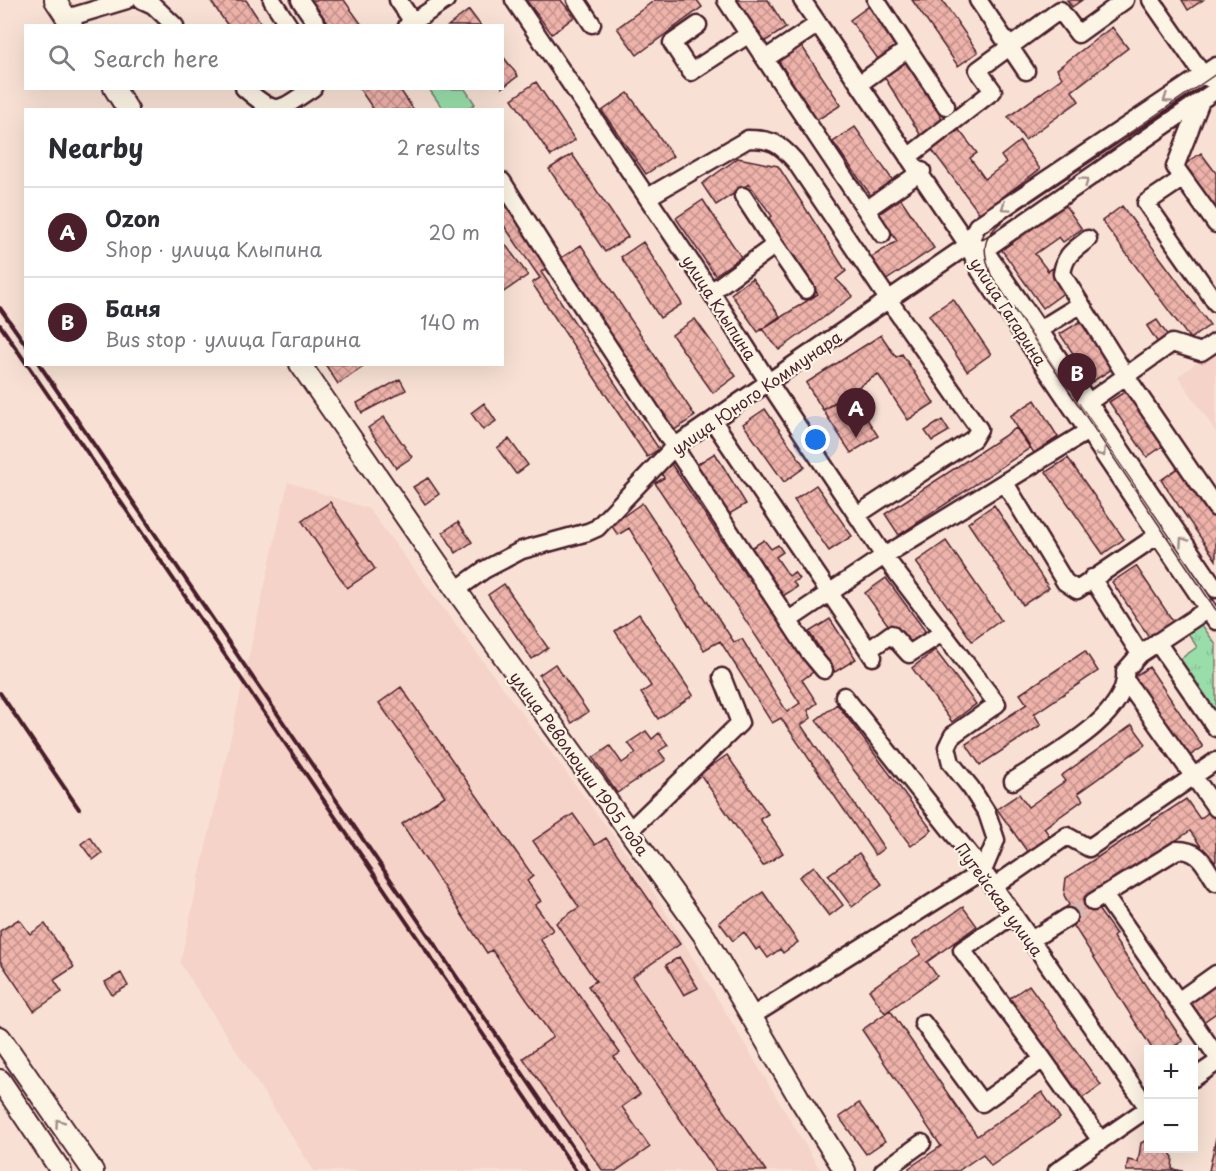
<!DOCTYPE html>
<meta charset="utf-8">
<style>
:root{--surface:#fff;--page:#f2f2f3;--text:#2b2b33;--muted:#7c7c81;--line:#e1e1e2;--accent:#4a1f2b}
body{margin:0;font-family:"Playpen Sans",sans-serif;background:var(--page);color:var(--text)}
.controls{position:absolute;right:18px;bottom:18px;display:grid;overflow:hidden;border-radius:0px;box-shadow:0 6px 24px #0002}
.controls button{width:54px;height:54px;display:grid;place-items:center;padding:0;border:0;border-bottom:2px solid var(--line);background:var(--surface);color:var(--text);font:30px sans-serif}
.you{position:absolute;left:816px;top:440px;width:21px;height:21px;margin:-15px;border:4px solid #fff;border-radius:50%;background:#1a73e8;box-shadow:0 0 0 9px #1a73e833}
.badge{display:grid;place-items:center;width:39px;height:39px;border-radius:50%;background:var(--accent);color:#fff;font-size:20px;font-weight:700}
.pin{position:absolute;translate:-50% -50px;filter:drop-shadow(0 2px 3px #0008)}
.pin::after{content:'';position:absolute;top:32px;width:21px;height:18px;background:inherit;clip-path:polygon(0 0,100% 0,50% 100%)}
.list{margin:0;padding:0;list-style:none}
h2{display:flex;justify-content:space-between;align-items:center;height:78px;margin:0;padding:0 24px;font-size:26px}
h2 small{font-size:20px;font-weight:400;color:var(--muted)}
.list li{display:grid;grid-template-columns:39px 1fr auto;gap:18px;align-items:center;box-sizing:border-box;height:90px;padding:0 24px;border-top:2px solid var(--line)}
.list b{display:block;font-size:22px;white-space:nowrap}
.list p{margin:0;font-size:20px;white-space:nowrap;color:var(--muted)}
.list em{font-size:20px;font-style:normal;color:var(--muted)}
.icon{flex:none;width:33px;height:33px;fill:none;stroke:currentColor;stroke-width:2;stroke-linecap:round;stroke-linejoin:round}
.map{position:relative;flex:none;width:1216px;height:1171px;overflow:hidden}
.search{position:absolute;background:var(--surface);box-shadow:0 6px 24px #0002;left:24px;top:24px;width:480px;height:66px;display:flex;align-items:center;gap:15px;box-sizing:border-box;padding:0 21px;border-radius:0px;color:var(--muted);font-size:22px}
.panel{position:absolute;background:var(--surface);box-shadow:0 6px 24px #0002;left:24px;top:108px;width:480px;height:258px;border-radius:0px}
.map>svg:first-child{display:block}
</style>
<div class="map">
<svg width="1216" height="1171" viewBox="0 0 1216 1171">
<defs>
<pattern id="park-tufts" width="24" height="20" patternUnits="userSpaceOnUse" patternTransform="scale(1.5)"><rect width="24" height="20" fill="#99deaa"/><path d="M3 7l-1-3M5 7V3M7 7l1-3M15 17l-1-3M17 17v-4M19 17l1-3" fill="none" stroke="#85be92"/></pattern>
<pattern id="building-cross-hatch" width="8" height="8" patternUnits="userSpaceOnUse" patternTransform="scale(1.5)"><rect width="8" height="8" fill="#eeb3ab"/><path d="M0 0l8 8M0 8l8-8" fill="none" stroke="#c3918b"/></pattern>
</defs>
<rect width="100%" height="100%" fill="#f8e1d4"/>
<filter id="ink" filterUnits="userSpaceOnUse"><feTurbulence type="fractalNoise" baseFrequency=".0167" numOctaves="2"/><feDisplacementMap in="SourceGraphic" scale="12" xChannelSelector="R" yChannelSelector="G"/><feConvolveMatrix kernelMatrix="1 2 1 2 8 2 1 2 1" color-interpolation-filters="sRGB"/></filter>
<g filter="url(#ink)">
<path fill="#f5d3c8" d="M1216 349V432L1178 376Z
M288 482 369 509 645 878 821 1171H314L180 963Z"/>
<path fill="#99deaa" stroke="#727e6a" stroke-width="1.5" d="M429 89H465L475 104 467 109H443Z"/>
<path fill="url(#park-tufts)" stroke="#727e6a" stroke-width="1.5" d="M1200 622 1216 645V714L1179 660 1197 647 1186 630Z"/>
<path fill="url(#building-cross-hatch)" stroke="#4a1f2b" stroke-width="1.5" d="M210 0H246L263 26H228Z
M305 0H344L362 25 323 26Z
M526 0H561L574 17 552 34Z
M655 0H697L702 7 637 55 617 28Z
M732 0H768L786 28 761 44Z
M912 0H942L978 52 958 66Z
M1067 0H1082L1072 7Z
M1182 0H1203L1188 10Z
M869 6 897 45 878 59 850 20Z
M469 10 481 26H448Z
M1112 27 1128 48 1072 91 1079 101 1025 140 1008 117 1062 78 1057 69Z
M801 45 841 105 817 120 778 60Z
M502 55 518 76 502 88Z
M905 61 946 125 923 139 883 75Z
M536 82 575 140 551 156 512 99Z
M359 88H399L414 110H374Z
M628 93 673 156 646 174 602 111Z
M855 127 894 182 872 197 833 142Z
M959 130 977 153 970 158 985 179 1006 163 1001 156 1020 141 1040 169 980 214 932 150Z
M1201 153 1216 173V217L1180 168Z
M572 154 628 237 605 252 549 169Z
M738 158 778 166 846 271 836 279 853 296 779 350 762 329 818 294 767 220 772 216 749 184 716 205 702 184Z
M502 198 548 267 541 272 659 449 647 457 532 283 540 278 502 223Z
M901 199 934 248 885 281 870 258 897 241 879 214Z
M703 200 741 257 715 275 676 218Z
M1064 204 1082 229 1063 242 1059 237 1035 254 1048 271 1053 268 1069 289 1043 308 1001 249Z
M1122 206 1210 325 1190 339 1102 221Z
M502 240 528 275 502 293Z
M643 242 682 304 660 318 621 257Z
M581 245 695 416 673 431 558 260Z
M752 278 780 316 758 332 731 294Z
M953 299 991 354 967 371 929 315Z
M695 319 736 376 713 393 672 335Z
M1157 320 1168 336 1158 343 1147 326Z
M1081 321 1112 369 1092 382 1060 334Z
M881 335 896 357 902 354 934 403 908 420 878 374 823 410 806 383Z
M325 364H361L363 367 338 384Z
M400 379 406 390 362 413 357 403Z
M1129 389 1167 443 1147 457 1109 402Z
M850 393 878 436 851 453 823 410Z
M1035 400 1058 437 1034 453 1010 416Z
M484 403 496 421 483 430 471 413Z
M765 409 805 467 784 482 743 424Z
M384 417 412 457 396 468 368 428Z
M942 420 949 431 932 441 925 431Z
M1016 428 1030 448 899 535 885 514Z
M509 439 528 465 516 474 497 448Z
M715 453 746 504 726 516 696 465Z
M1068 458 1124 539 1103 554 1046 472Z
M670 462 746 576 750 574 813 672 802 680 817 703 808 710 811 718 801 725 884 848 875 855 781 718 772 723 720 641 704 650 629 528 618 535 611 525 642 503 734 642 742 639 787 712 800 703 655 483 664 478 659 469Z
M1181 466 1216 517V560L1161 480Z
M428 478 439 494 425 504 413 487Z
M816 485 852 536 829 551 794 500Z
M330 502 375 569 347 588 302 521Z
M994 505 1049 588 1023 605 968 523Z
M458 522 472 542 456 553 443 532Z
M764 540 771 549 778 545 783 552 776 557 789 576 794 572 799 579 793 582 797 587 783 596 751 548Z
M946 541 1001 620 972 641 916 562Z
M1136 566 1173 621 1149 637 1112 582Z
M886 578 926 632 904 647 865 593Z
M504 584 548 648 532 659 488 595Z
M639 614 693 695 658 719 641 693 651 686 615 631Z
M830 619 856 659 835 672 809 632Z
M935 650 976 704 952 722 912 668Z
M1085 651 1098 671 1034 714 1041 725 980 765 966 744 1027 704 1020 694Z
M555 664 588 712 572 723 539 675Z
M1149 667 1203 747 1185 759 1130 679Z
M401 687 533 876 527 881 541 901 535 905 553 930 540 939 620 1053 614 1057 640 1094 622 1107 650 1147 616 1171H603L523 1058 553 1037 492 950 487 953 402 824 445 796 379 703Z
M837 704 932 830 911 846 816 720Z
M1132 725 1146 744 1078 793 1083 800 1044 828 1051 838 1029 854 997 809 1019 794 1028 807 1065 781 1061 776Z
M646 731 652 739 659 733 668 745 659 751 666 760 617 793 593 758 610 746 622 763 636 753 628 743Z
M727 755 768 814 760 819 783 853 763 866 700 774Z
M1186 799 1200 819 1214 808 1216 811V861L1213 863 1190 831 1090 898 1116 934 1113 937 1183 1041 1169 1050H1153L1063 909 1069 905 1064 895 1066 878Z
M573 814 595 845 606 838 680 944 632 977 766 1171H716L588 986 596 981 556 923 579 907 533 841Z
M90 837 102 853 93 860 81 844Z
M859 853 882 884 852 907 828 875Z
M814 866 843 905 829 916 799 877Z
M763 892 798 942 783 953 780 949 768 958 760 947 756 950 744 932 733 941 719 922Z
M963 907 977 926 927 962 937 976 885 1013 869 990 921 954 912 942Z
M19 919 30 934 45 924 74 967 54 980 62 992 34 1011 0 961V931Z
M679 957 698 988 684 995 666 965Z
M121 973 128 986 112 995 105 982Z
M1216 983V1013L1199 1025 1185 1006Z
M1029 985 1101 1085 1078 1101 1007 1000Z
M890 1010 977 1136 1042 1092 1060 1118 991 1166 983 1154 958 1171H910L909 1168 941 1146 862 1030Z
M859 1103 885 1141 866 1154 839 1117Z
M1216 1138V1171H1209Z
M1148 1139V1148H1166L1173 1157 1172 1169 1183 1171H1126L1128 1160 1138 1162 1141 1143Z"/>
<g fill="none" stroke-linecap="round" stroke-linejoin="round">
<path stroke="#d5bab2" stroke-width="16" stroke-dasharray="16 8" stroke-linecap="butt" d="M1068 917 1093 902"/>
<g stroke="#4a1f2b" stroke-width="21">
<path id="minor" d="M142 0 153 5 175 26
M272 0 289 26
M300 0 318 26
M398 0 413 22
M514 0 711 292 769 383 884 556 997 704 953 735 947 747 951 763 971 788 987 813 996 840 983 871 752 1016
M576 0 592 24
M726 0 765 59
M802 0 968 245 980 271 1216 621
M978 0 1026 71
M1151 0 1203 75 1212 80
M67 18 127 0
M818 24 765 59 882 234
M698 25 672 43 691 72 749 34
M407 26 446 0
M908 49 946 106
M859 84 908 49 876 0
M244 88C279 118 277 111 313 88
M1201 101 1175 167 1216 224
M908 157 993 91 978 70 1060 10 1078 34 1125 0
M1183 178 1146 203 1216 303
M502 181 553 262 809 652 824 670
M743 196 775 245
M648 197 748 139C772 139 779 143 795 161L888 299 979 429 973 439 857 515
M866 210 922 171
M1088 239C1073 251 1065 254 1062 274L1126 376 1216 508
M975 247 984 249 993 244 1216 90
M984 249 1216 589
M711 292 775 245 806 290
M1039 330 1081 304
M1089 402 1172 343 1201 352 1216 342
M713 421 873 657
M1005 483 1065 582 1077 590 1158 535
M1092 578 1140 654
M456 590 484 570 522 550 588 532 597 528 674 447 968 245 977 226 1216 66
M789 620 884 556 1088 431
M1157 642 1216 728
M869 650 891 634 909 654 942 633
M1126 681 1216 808
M844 696 983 871 1148 1108
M1013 781C1046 759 1130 717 1125 671L1140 654 1208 609
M629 831 740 723 722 677
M993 887 1067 836 1089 848 1216 761
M1104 895 1216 1055
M1093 902 1177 850C1201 850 1204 865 1216 882
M1013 915 962 950 1043 1059
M1031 940 1068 917
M1178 1001 1216 974
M923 1023 982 1103 1043 1059 1101 1141
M1194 1078 1216 1063
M883 1171 922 1143
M1057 1171 1148 1108"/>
</g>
<g stroke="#4a1f2b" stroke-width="24">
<path id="major" d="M55 0 72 26
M114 88 128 110
M300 364 456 590 705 937 799 1098 845 1171
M0 1037 93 1171
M0 1080 61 1171"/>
</g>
<use href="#minor" stroke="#fcf5e5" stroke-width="16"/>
<use href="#major" stroke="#fcf5e5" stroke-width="20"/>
<path stroke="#4a1f2b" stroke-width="1.5" d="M1216 74 1009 215C984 237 980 242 991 275L1216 610"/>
<path stroke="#4a1f2b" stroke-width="4" d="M0 308 26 345
M0 325 26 363
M27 364 576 1171
M39 364 589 1171
M0 693 79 809"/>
</g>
<defs><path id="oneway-chevron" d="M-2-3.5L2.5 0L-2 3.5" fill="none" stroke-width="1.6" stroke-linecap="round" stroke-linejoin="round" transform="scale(1.5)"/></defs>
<g stroke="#a38a88">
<use href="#oneway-chevron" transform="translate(1167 99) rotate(146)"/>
<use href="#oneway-chevron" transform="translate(1085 181) rotate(-35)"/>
<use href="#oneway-chevron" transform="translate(1005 207) rotate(146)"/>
<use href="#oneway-chevron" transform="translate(1102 453) rotate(56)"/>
<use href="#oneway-chevron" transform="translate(1183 541) rotate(-124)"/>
<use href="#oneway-chevron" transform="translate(59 1123) rotate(-125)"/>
</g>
</g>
<g text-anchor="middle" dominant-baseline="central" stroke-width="4.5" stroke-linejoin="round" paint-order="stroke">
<g font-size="16" fill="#4a1f2b" stroke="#fcf5e5">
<text transform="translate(720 307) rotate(57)">улица Клыпина</text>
<text transform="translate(1009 311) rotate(57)">улица Гагарина</text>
<text transform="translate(756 392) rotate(-35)">улица Юного Коммунара</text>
<text transform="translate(580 763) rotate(54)">улица Революции 1905 года</text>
<text transform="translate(1000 899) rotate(54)">Путейская улица</text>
</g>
</g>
</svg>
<div class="controls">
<button>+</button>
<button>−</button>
</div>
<div class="you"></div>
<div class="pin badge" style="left:856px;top:438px">A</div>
<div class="pin badge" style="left:1077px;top:403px">B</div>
<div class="search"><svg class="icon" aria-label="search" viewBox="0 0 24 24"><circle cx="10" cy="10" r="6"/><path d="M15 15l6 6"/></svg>Search here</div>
<section class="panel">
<h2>Nearby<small>2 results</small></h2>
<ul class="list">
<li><span class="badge">A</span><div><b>Ozon</b><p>Shop · улица Клыпина</p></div><em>20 m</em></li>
<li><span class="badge">B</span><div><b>Баня</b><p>Bus stop · улица Гагарина</p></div><em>140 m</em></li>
</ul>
</section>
</div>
